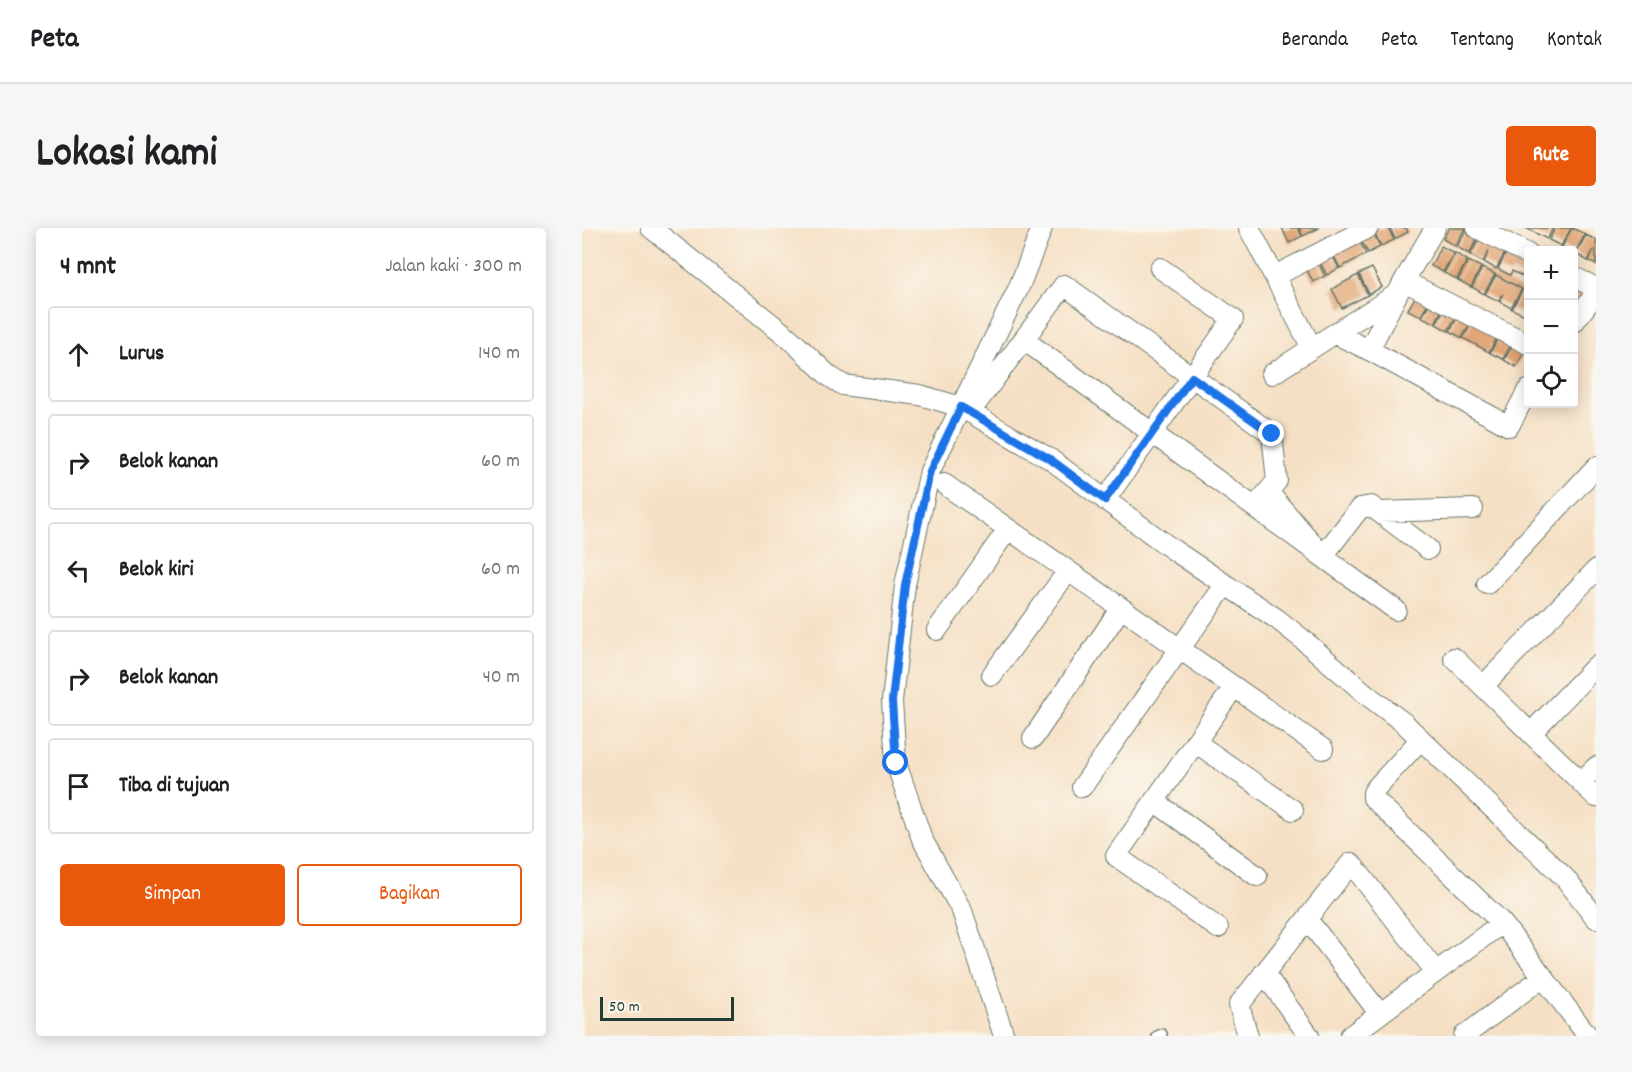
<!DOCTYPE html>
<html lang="id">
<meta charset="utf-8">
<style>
:root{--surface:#fff;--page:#f6f6f6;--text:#202124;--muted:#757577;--line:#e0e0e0;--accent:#ea580c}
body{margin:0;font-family:Dekko,sans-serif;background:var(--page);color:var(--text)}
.controls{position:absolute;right:18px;top:18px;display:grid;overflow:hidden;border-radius:6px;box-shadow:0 3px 15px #0003}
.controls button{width:54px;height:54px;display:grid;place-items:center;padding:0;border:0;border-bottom:2px solid var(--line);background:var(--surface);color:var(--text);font:30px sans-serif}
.scale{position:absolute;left:18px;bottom:15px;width:134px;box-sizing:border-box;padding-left:6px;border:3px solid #1f3d34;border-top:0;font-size:16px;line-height:21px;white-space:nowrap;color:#1f3d34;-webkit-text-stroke:4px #fbf7ec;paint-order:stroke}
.stop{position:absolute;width:18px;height:18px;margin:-14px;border:4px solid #1a73e8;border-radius:50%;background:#fff}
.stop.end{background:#1a73e8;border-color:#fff;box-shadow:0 2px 6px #0008}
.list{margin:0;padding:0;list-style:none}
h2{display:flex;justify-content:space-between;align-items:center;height:78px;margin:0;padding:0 24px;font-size:26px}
h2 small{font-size:20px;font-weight:400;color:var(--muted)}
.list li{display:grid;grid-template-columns:39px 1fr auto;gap:18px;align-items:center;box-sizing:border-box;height:96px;margin:0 12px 12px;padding:0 12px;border:2px solid var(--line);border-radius:6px}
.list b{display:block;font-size:22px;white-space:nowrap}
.list em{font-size:20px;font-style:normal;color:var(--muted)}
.actions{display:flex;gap:12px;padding:18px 24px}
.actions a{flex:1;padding:14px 0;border:2px solid var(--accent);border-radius:6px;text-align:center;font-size:21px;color:var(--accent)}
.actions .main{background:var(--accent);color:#fff}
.icon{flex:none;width:33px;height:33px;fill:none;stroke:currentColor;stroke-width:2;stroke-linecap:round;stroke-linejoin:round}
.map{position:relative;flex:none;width:1014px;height:808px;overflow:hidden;border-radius:6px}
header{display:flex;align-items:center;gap:36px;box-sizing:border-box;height:84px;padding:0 30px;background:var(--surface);border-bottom:2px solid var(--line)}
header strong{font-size:28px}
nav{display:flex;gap:33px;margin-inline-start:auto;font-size:21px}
.intro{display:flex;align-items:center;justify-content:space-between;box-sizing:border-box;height:144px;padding:0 36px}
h1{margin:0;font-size:42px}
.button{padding:15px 27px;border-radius:6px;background:var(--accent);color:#fff;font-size:21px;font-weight:700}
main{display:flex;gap:36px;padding:0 36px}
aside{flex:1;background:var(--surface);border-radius:6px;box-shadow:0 3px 15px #0003}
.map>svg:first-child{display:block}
</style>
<header>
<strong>Peta</strong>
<nav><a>Beranda</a><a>Peta</a><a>Tentang</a><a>Kontak</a></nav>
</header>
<div class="intro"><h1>Lokasi kami</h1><a class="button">Rute</a></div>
<main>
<aside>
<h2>4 mnt<small>Jalan kaki · 300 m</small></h2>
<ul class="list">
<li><svg class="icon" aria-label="ahead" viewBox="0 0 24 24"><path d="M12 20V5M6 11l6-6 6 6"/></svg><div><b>Lurus</b></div><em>140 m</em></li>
<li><svg class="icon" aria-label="right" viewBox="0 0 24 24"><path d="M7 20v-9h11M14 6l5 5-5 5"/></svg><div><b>Belok kanan</b></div><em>60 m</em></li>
<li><svg class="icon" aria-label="left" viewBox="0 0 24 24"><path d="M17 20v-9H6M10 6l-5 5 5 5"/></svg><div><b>Belok kiri</b></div><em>60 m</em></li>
<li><svg class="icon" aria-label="right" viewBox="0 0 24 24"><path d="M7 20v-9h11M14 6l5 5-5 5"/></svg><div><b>Belok kanan</b></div><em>40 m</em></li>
<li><svg class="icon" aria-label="arrive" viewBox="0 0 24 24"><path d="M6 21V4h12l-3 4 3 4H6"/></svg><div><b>Tiba di tujuan</b></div></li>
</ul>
<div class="actions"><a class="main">Simpan</a><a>Bagikan</a></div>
</aside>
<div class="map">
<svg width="1014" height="808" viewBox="0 0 1014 808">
<rect width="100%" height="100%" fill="#fbf7ec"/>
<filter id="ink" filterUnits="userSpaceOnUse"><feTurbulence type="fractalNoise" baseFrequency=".0167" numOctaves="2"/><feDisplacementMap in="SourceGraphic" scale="12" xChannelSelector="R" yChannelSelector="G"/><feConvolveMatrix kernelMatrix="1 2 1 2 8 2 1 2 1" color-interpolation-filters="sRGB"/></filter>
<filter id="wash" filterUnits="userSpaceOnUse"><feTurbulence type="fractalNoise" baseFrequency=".008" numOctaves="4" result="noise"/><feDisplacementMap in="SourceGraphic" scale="24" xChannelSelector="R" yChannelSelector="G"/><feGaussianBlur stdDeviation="1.35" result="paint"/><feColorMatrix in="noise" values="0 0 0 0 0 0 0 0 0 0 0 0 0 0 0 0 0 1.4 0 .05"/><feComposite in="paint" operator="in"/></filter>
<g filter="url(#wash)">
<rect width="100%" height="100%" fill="#f5e0c5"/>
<g id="blocks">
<path fill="#de9e6b" d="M700 0H716L720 8 707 15Z
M717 0H737L721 8Z
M789 0 798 19 786 25 775 6Z
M790 0H806L812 12 799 18Z
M808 0H824L826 4 813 11Z
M867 0H883L873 18 861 11Z
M885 0 897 7 887 26 875 19Z
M944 0H971L965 11Z
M973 0H989L979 18 967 12Z
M990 0 1003 6 992 27V22H987L980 19Z
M774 7 784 26 758 40 748 20Z
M1004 7 1014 12V37L1007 33 1012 21 1006 33 994 26Z
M899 8 925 21 914 41 902 34 907 22 901 34 888 27Z
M859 18 872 25 861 44 849 38Z
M747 21 757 40 745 47 734 27Z
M926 21 946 27V45L944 50 930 43 928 47 916 41Z
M873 25 885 32 875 51 862 45Z
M733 28 743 48 731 54 721 34Z
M886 33 899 39 889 59 876 52Z
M790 40 800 59 787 66 777 46Z
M900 40 913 46 902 66 890 59Z
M776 47 786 67 760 80 750 61Z
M914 47 940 61 929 80 917 73 921 66 916 73 903 66Z
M992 51 1008 60 998 79 992 76Z
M941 61 946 64V80L943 87 930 81Z
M837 62 849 69 839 88 826 82Z
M851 69 863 76 853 95 840 89Z
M864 77 877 83 866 103 854 96Z
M878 84 891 90 880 110 868 103Z
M892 91 917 105 907 124 881 110Z
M919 105 931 112 921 131 908 125Z
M933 113 945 119 934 139 922 132Z"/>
</g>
</g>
<g filter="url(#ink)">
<use href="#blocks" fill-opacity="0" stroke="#6a7667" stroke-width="1.5"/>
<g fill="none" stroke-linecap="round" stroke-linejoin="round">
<g stroke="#6a7667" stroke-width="12">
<path id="service" d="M575 808 580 806"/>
</g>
<g stroke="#6a7667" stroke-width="22">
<path id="minor" d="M69 0 206 109 247 148 261 157 338 167 379 179 468 231 590 321 695 391 719 410 785 467 822 495 983 650 1014 690
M667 0 730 120 815 66
M895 0 946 26
M693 48 786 0
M992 49 1014 60
M822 53 946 116
M992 94 1014 65
M754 106 787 122 927 198 946 162
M442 112 814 382
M787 122 822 53 853 0
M690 146 730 120
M388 184 482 57 690 206 695 253 673 279
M362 256 741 521
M686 264 741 328 778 280 789 278 846 321
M523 272 651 91 578 40
M797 284 891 281
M905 356 1014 239
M355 402 426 301
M872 430 1014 569
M410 447 486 343
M901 458 1014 342
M949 505 1014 438
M451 510 539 380
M839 511 794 560 791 565V570L920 695 1006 808
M613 514 711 582
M999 554 1014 539
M500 559 643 357
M572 573 675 648
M725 691 798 786
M636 700 534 628 652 459
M682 745 727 808
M422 808 380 683 340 611 314 535 310 473 323 357 348 243 437 59 460 0
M666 808 657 777 769 635 854 744
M768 808 920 695
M882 808 961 749"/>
</g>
<use href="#service" stroke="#fff" stroke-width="9"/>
<use href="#minor" stroke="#fff" stroke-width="20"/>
</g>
</g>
<g fill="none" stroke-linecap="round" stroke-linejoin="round" filter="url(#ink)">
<path stroke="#1a73e8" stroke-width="8" d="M314 535 310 473 323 357 348 243 379 179 468 231 523 272 610 149 690 206"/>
</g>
</svg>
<div class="controls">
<button>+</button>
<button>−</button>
<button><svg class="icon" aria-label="locate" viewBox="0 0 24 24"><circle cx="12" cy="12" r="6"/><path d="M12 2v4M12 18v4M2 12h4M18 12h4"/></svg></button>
</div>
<div class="scale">50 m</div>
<div class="stop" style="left:314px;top:535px"></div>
<div class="stop end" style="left:690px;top:206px"></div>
</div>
</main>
